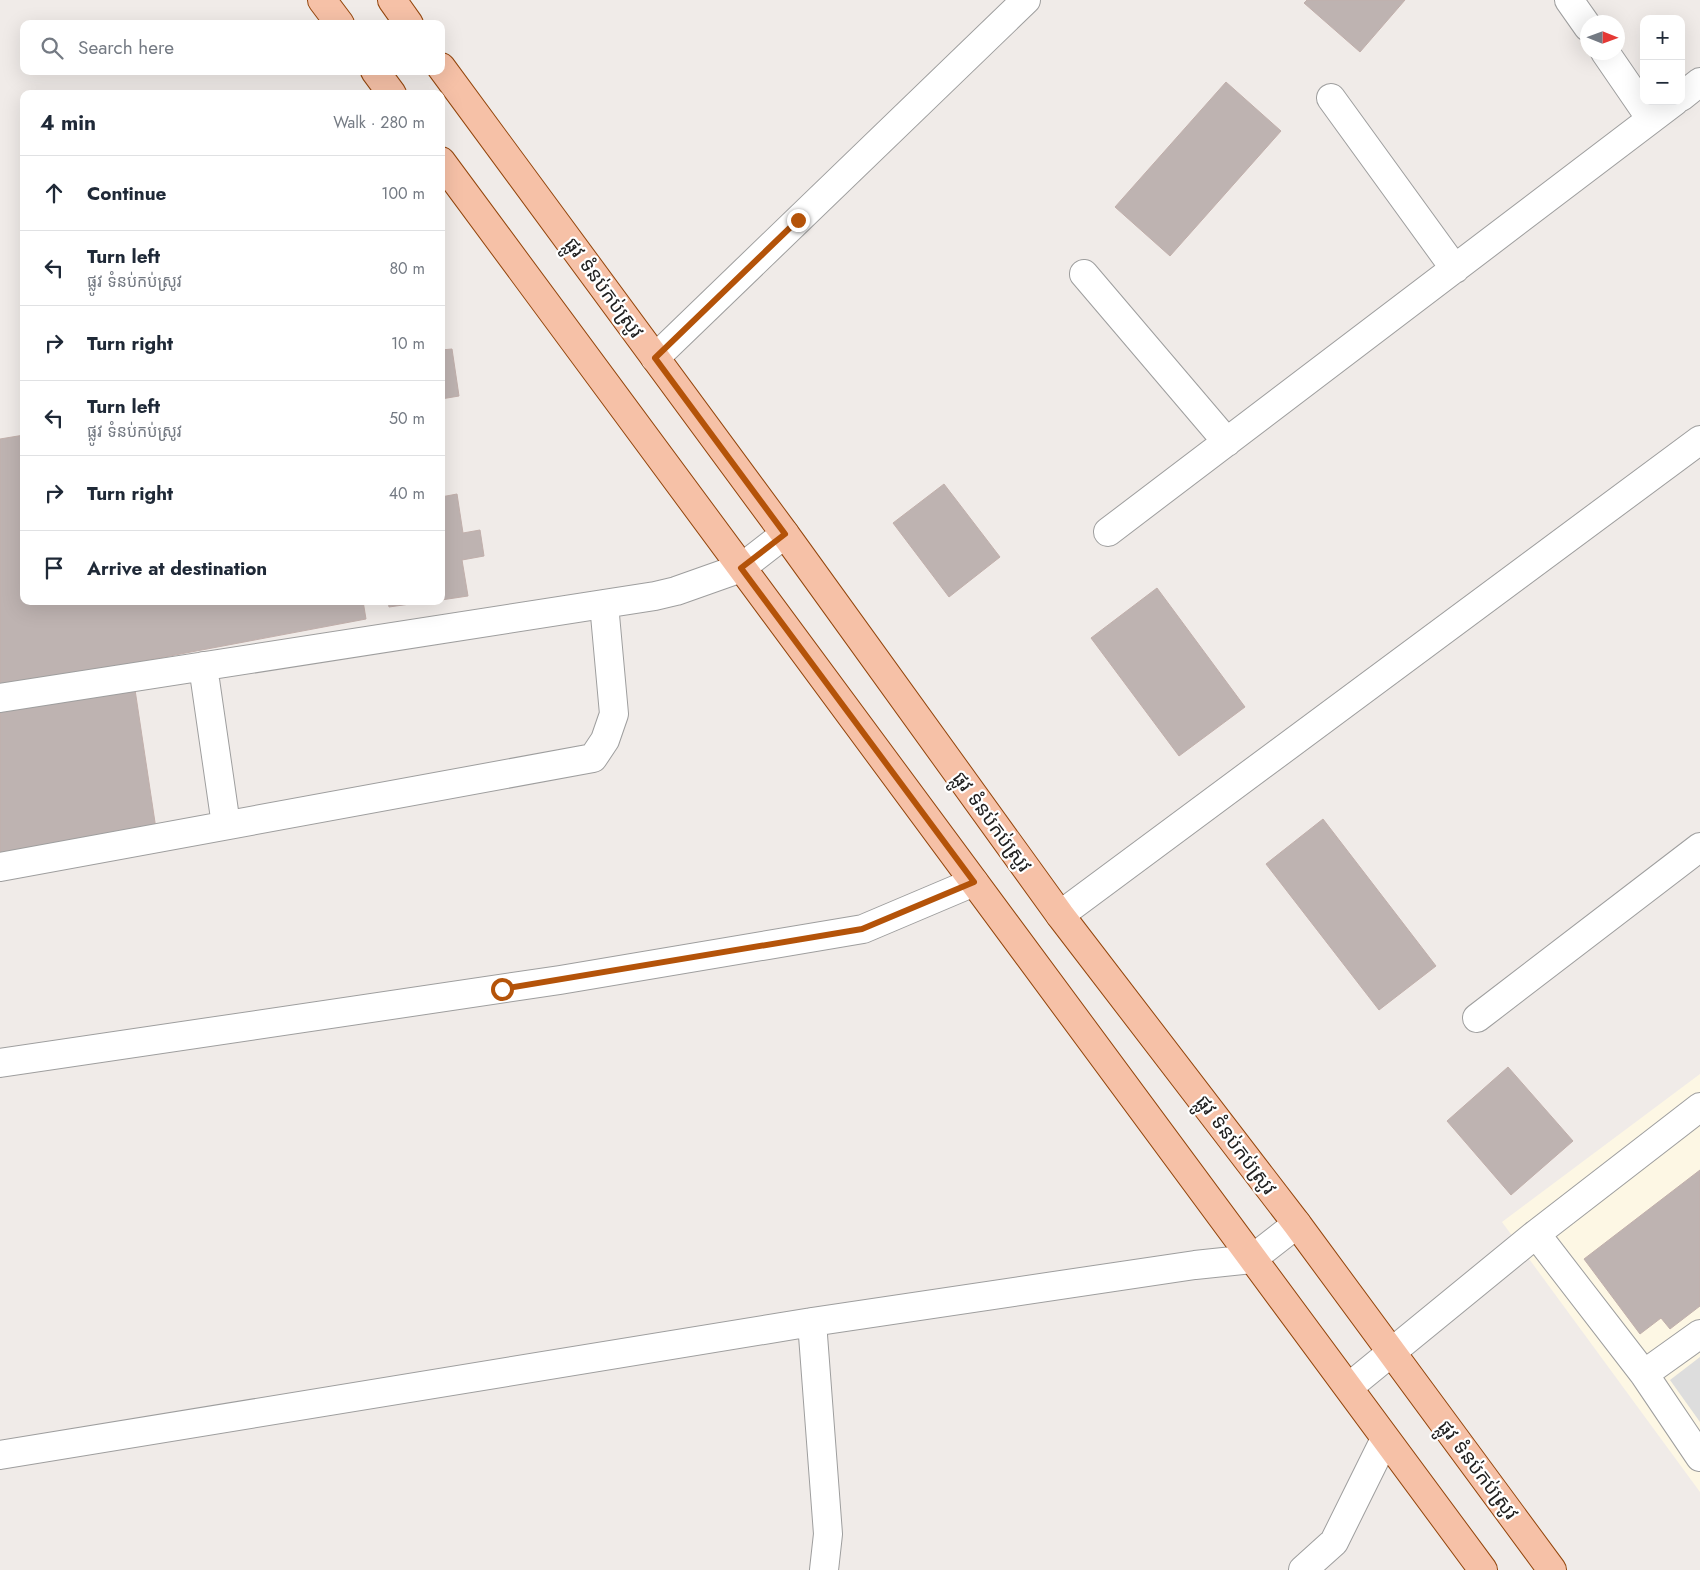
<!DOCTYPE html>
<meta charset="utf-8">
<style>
:root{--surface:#fff;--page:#f2f2f3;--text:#1f2937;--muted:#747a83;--line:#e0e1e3}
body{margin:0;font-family:Jost,"Noto Sans Khmer",sans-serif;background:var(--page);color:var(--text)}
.controls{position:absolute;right:15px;top:15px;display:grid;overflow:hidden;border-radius:10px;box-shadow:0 5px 20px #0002}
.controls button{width:45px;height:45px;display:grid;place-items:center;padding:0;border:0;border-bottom:1px solid var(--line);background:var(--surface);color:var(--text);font:25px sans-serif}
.compass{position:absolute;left:1580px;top:15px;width:45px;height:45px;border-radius:50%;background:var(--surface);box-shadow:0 5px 20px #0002;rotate:91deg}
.stop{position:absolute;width:15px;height:15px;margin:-11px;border:4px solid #b45309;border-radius:50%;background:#fff}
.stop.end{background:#b45309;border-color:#fff;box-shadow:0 1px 5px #0008}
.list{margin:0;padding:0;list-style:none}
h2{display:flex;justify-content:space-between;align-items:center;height:65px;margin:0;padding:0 20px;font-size:21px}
h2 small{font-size:16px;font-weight:400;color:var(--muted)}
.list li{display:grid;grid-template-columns:32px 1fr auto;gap:15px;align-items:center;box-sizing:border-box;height:75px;padding:0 20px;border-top:1px solid var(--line)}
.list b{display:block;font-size:19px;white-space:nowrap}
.list p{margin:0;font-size:16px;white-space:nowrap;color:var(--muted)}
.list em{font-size:16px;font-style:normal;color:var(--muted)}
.icon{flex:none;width:28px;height:28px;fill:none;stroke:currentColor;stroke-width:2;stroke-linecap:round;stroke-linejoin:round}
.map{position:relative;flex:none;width:1700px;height:1570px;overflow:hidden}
.search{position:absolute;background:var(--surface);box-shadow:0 5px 20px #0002;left:20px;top:20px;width:425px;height:55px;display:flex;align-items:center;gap:12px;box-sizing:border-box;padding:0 18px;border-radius:10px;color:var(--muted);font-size:19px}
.panel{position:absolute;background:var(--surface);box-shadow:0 5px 20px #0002;left:20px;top:90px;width:425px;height:515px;border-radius:10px}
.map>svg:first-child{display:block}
</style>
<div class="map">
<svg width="1700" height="1570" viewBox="0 0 1700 1570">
<rect width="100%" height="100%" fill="#f0ebe8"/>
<path fill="#fdf7e4" d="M1700 1074V1492L1502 1222Z"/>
<path fill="#ddd" d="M1700 1357V1422L1670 1380Z"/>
<path fill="#beb3b1" stroke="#c1afab" d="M1307 0H1405L1360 52 1304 3Z
M1226 82 1281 131 1170 256 1115 207Z
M452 349 459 396 441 399V350Z
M24 435V601H363L366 619 0 688V439Z
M944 484 1000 557 949 597 893 523Z
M457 494 463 533 480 530 484 556 462 560 468 596 441 600V497Z
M1157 588 1245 707 1179 756 1091 638Z
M388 601H431L389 607Z
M134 683 156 829 0 853V704Z
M1323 819 1436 966 1379 1010 1266 864Z
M1508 1067 1573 1141 1511 1195 1447 1121Z
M1700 1170V1306L1670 1329 1661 1318 1640 1334 1584 1259Z"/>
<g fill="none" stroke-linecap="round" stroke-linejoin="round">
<g stroke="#9e9e9e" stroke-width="30">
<path id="minor" d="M1569 0 1588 27
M1605 52 1651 119
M1681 97 1700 82
M1331 98 1455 269
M1084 274 1227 442
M655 358 1026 0
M1108 532 1675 101
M203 666 226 825
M0 698 655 596 676 591 741 568 785 534
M0 867 593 758 605 740 614 714 604 604
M1060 915 1700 440
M1477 1018 1700 847
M0 1063 560 980 863 929 974 882
M1536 1234 1644 1374 1700 1457
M812 1322 828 1534 824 1570
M1644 1374 1700 1334
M1349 1387 1536 1234 1700 1107
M0 1455 812 1322 1195 1265 1252 1259 1297 1224
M1303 1570 1334 1542 1385 1439"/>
</g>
<g stroke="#93450b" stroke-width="30">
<path id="major" d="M322 0 340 24
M392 0 409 24
M441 67 785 534 1060 915 1297 1224 1552 1570
M375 71 392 94
M441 161 1483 1570"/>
</g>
<use href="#minor" stroke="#fff" stroke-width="28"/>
<use href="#major" stroke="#f6c1a7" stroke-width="28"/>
</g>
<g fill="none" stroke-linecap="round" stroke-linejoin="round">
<path stroke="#b45309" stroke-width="6" d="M502 989 862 929 974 882 741 568 785 534 655 358 798 220"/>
</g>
<g text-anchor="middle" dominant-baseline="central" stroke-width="4.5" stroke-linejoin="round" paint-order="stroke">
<g font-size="20" fill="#212121" stroke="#fff">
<text transform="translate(604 288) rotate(54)">ផ្លូវ ទំនប់កប់ស្រូវ</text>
<text transform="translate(992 822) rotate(54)">ផ្លូវ ទំនប់កប់ស្រូវ</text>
<text transform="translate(1236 1145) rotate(53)">ផ្លូវ ទំនប់កប់ស្រូវ</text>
<text transform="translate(1478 1470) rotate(53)">ផ្លូវ ទំនប់កប់ស្រូវ</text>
</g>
</g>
</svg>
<div class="controls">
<button>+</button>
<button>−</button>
</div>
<svg class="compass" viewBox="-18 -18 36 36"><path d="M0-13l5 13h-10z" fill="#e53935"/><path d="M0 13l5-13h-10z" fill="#747a83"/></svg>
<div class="stop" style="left:502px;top:989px"></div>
<div class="stop end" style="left:798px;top:220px"></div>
<div class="search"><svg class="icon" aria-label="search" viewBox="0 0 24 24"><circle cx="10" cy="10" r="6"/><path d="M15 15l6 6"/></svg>Search here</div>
<section class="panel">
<h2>4 min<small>Walk · 280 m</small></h2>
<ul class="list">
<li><svg class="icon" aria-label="ahead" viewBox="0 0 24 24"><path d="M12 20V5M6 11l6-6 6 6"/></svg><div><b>Continue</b></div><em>100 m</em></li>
<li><svg class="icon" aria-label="left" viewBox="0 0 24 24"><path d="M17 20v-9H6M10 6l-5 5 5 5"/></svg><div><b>Turn left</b><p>ផ្លូវ ទំនប់កប់ស្រូវ</p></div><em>80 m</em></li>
<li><svg class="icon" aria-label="right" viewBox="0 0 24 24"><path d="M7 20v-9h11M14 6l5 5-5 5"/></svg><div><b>Turn right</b></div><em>10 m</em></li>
<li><svg class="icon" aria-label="left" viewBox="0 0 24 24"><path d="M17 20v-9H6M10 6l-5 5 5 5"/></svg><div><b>Turn left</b><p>ផ្លូវ ទំនប់កប់ស្រូវ</p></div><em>50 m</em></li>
<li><svg class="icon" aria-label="right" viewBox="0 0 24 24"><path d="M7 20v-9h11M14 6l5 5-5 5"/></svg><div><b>Turn right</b></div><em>40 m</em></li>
<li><svg class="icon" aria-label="arrive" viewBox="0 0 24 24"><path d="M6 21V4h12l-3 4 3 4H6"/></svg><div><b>Arrive at destination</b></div></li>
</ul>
</section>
</div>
